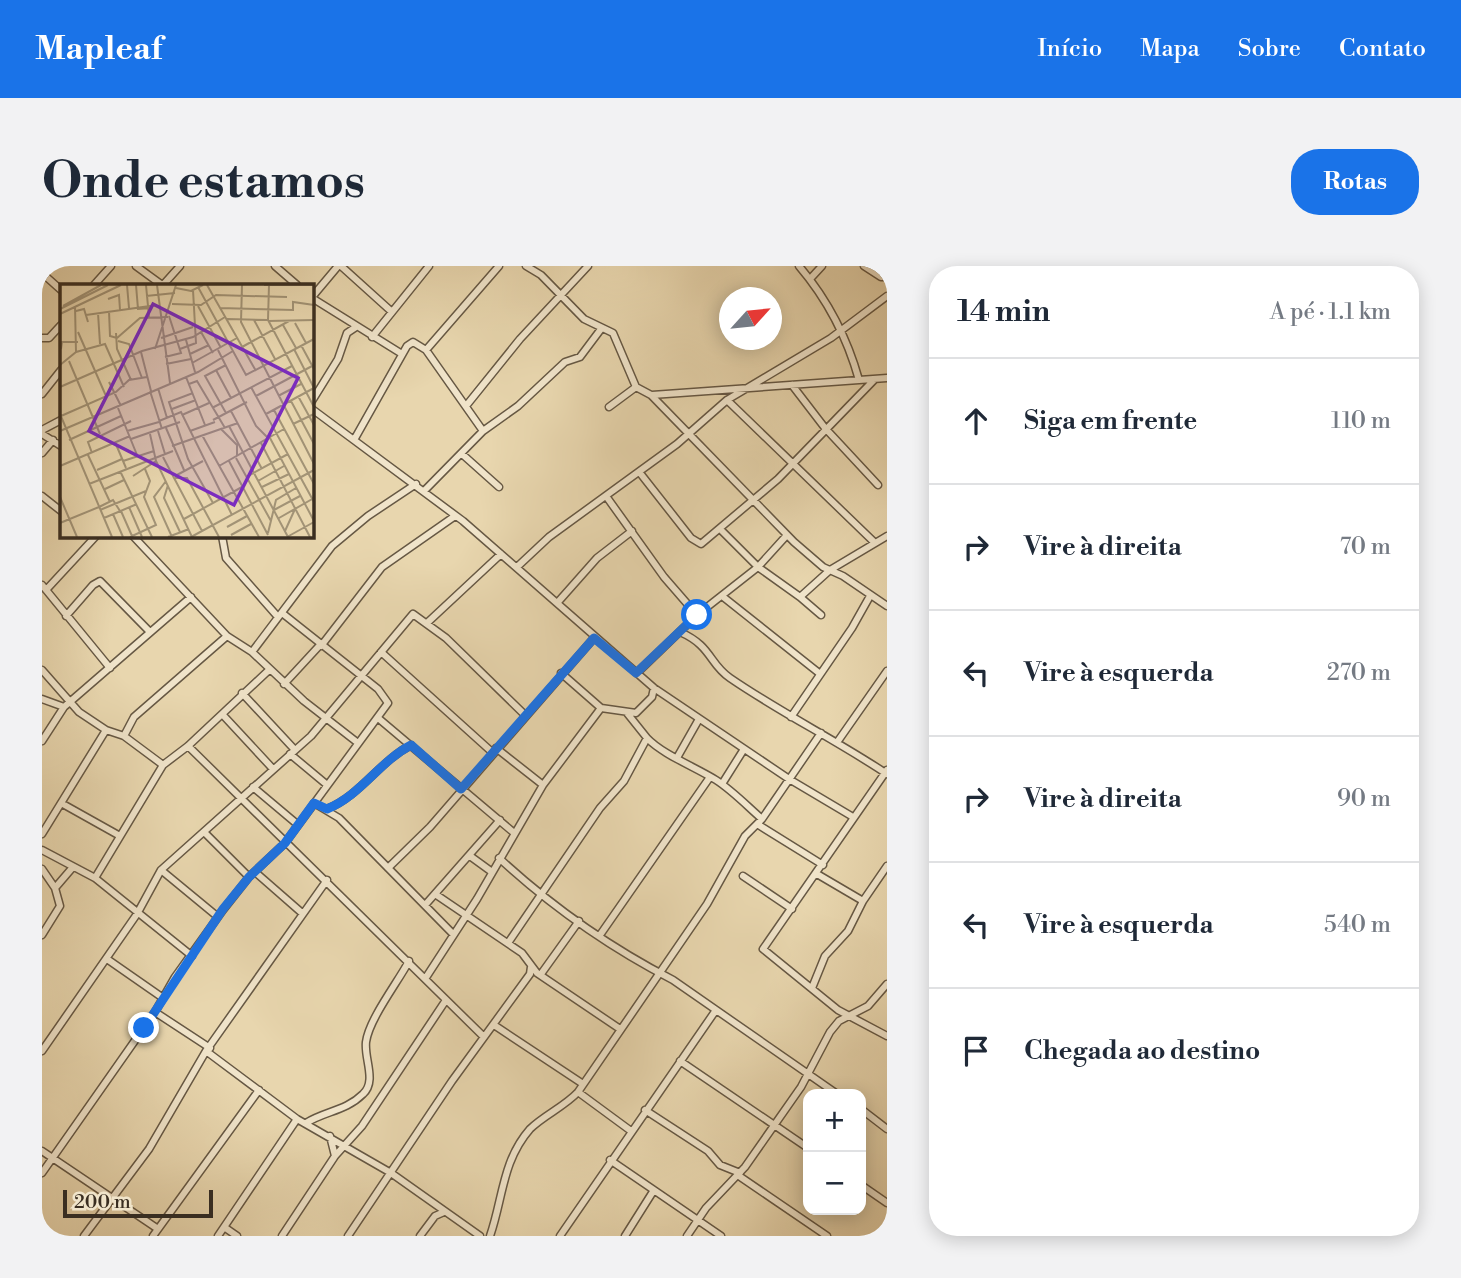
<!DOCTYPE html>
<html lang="pt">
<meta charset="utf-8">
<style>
:root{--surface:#fff;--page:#f2f2f3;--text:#1f2937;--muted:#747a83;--line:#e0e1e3;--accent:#1a73e8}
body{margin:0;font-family:"Libre Bodoni",serif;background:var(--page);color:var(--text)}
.controls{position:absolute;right:21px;bottom:21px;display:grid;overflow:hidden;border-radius:14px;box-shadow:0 4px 18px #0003}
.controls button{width:63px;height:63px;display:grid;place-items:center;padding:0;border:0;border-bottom:2px solid var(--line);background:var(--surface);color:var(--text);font:35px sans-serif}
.compass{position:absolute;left:677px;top:21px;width:63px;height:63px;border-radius:50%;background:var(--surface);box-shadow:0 4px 18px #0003;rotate:63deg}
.scale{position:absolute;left:21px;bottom:18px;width:150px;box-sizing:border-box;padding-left:7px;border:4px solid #3a2e21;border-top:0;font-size:19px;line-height:24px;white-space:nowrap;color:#3a2e21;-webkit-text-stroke:5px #f0e4ca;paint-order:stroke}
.stop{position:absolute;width:21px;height:21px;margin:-16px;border:5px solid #1a73e8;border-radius:50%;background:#fff}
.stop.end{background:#1a73e8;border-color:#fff;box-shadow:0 2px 7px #0008}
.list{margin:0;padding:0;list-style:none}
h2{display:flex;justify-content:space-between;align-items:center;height:91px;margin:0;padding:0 28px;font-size:30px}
h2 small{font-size:23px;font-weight:400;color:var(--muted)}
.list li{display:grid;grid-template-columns:46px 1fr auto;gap:21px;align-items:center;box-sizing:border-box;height:126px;padding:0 28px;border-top:2px solid var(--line)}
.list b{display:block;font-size:26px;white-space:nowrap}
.list em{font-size:23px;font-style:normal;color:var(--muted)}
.icon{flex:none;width:38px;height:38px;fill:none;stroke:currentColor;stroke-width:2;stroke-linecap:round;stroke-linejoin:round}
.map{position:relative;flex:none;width:845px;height:970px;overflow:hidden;border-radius:28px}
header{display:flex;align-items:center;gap:42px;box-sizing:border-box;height:98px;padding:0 35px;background:var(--accent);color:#fff}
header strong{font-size:33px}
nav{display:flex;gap:38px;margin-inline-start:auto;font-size:24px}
.intro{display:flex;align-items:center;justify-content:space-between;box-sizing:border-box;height:168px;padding:0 42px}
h1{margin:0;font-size:49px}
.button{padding:18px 32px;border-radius:28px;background:var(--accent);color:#fff;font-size:24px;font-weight:700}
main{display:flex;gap:42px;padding:0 42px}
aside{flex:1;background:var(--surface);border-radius:28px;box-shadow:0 4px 18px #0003}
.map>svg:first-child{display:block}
</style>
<header>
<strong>Mapleaf</strong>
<nav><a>Início</a><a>Mapa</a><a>Sobre</a><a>Contato</a></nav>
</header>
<div class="intro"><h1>Onde estamos</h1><a class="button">Rotas</a></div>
<main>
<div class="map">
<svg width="845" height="970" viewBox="0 0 845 970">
<rect width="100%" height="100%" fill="#e8d6ae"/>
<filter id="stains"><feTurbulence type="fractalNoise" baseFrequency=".00286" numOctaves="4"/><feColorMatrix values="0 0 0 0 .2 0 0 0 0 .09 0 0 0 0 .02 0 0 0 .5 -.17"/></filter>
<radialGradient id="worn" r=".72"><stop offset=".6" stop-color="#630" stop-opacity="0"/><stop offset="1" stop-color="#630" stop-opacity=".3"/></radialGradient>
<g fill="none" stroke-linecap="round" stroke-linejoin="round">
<g stroke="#665844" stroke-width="9">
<path id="minor" d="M94 0 120 19
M233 0 255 19
M299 0 350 46
M484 0 499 9 542 53 571 67 594 121 609 129 752 276 781 301 801 310 845 340
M757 0C786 34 805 71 817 114
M822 0 839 11H845
M839 0 845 10
M0 7 19 24
M768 13 780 0
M52 19 69 0
M121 19 138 0
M270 31 296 0
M270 32 360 88
M330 71 387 0
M0 72H7L19 59
M384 84 457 0
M750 119 783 162 836 219
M0 128 19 104
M610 129 845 112
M685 134 832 276
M270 135 296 93 305 67 314 61
M424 140 478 73 546 0
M567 141 594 121
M270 143 421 255 612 422 747 513 811 551
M0 164 19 154
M0 168 19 180
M312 174 365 80 371 76 384 84 441 165
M0 187 11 174
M420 188 457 221
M598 207 649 272 659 278 736 213 832 114
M382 225 441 165 476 140 523 96 538 91 559 63
M0 230 19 245
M564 230 622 311 655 349
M679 264 716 301 758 331 788 304 845 270
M91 270 185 370 210 386 262 435 316 477
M180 270 184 292 236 351
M475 301 507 271 635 178 685 134 789 72 845 30
M0 319 68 402
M4 324 54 270
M680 330 777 407
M758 331 779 349
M516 336 555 292 590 265
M24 350 51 319 58 315 108 366
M385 357 459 288
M638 366C670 380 667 398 688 412 739 447 794 474 845 508
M279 380 340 301 413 250
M210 386 290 280 326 250 374 218
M339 386 451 487
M0 404 37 446 64 464 82 470 121 499
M595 407 655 349 716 301 745 269
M242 418 278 379
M200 427 253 484
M0 433 22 441
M559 442 594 447 610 431 612 422
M585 447 605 472
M180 448 231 503
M749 451 810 362 828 330
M336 452 471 566
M82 470 92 451 185 370
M0 475 22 441 149 331
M796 475 845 405
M146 480 442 771
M454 482 501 519
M248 488 284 518
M636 490 657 453
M845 504 721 683 796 744 845 770
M680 518 702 483
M211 521 255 558
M19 537 78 570
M272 537 297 552 411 668
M285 543C319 529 337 496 369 479
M715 558 781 599
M162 566 207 611
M0 568 64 464
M0 584 53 612 150 690
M428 590 450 606
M457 592C508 639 569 682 631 714L795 828
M346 602 388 561 552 372
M0 603 13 622 18 640 0 669
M119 604 176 651
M213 606 260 647
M775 608 821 635
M701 610 750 643
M53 612 121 499 146 480 227 404
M13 622 31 601
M393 628 480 687 495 707 578 763
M384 638 458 554
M558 669 668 511
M466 677 558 542 582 515 605 472C620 488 653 501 674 514 691 525 705 540 720 553
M65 693 121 732
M499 708 537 655
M383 713 435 633 501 519 559 442 519 407
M770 722 783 690 806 665 821 635 845 600
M113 746 168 782
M452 759 541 818
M0 785 95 648 119 604 269 470 371 348 404 372 484 450
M164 785 255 853 349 907 438 970
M638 795 766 882
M536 826 589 865
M819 843 845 863
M603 844 666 885 678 899 698 907
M264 857C283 845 304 845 321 828 335 815 322 793 324 776 327 753 356 716 367 695
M288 870 293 890
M0 885 116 963
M568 894 679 970
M0 907 113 746 133 711 181 644 207 611 243 577 346 437 336 423 240 347
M697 910 785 970
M819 919 845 937
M182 961 195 970
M42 970 107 883 164 785 285 614
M111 970 217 824
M176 970 255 853
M240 970 293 890 320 860 404 734
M306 970 410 815 488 708 489 701
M378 970 393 950 402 946
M448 970C461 933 460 895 488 863 502 849 522 841 536 826L665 638 703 570 720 553 779 467
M518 970 674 744
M583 970 612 924
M645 970 664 942 703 901 759 821 788 766 797 755 826 740 845 718"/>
</g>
<use href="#minor" stroke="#f0e4ca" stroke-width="6"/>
</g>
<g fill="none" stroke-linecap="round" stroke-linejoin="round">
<path stroke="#1a73e8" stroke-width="9" d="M102 762 181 643 207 611 243 577 272 537 285 543C319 529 337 496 369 479L419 523 552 372 594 407 655 349"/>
</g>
<g transform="translate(18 18)">
<rect width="254" height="254" fill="#e8d6ae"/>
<path fill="none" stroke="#a29376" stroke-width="2" d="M67 1 69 24M76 1 78 25 92 24M86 1 89 33M97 1 110 99M147 1 196 87M182 1 181 38 254 180M204 1H254M209 1 208 36 254 123M138 3 186 91 254 55M116 4 131 7 143 1M86 12 115 9M48 15 59 11 60 26M112 20 141 21 156 11 227 13M3 22 41 1M138 22 161 64M160 24 233 26V18L254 21M0 25 48 1M16 27 24 25 28 38M49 27 50 52 57 54M38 29 40 60M0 30 61 1M26 31 97 21M167 35 208 36M194 36 215 75M208 37 254 36M235 39 246 59M223 41 236 64M18 48 46 112M141 48 153 69M56 49 57 65 71 96M57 54 80 34 108 33M101 54 133 43M126 56 135 88M58 57 69 60 82 94M241 61 254 85M182 63 229 37M1 65 2 58H18M95 65 116 1M120 65 136 59 133 6M234 65 254 104M158 66 196 142 209 155M16 68 45 60 64 103M81 68 91 107M130 70 149 61M105 73 121 69 109 32M9 77 40 150M132 79 177 54M106 80 131 75M0 81 16 68 15 22M156 86 171 114M126 93 145 141M49 98 61 122M129 100 137 97 165 144M0 103 82 67 133 53 165 33M191 103 254 218M98 104 107 134M90 107 102 145M133 109 109 118 128 175 153 219M196 112 254 81M218 112 241 100M238 112 254 141M231 117 254 160M58 124 77 171M152 124 232 82M112 125 136 116M214 126 254 200M171 127 202 185M166 129 145 92 166 81M0 130 52 253M206 130 254 104M122 131 149 119M1 132 56 108 69 96 87 93M153 136 187 118M99 137 121 128 172 231M233 140 254 130M169 142 228 253M106 144 124 186M161 145 177 161V172M0 147 138 88 173 67M67 147 99 138M98 147 105 170M130 147 155 138M90 150 96 177 132 253M142 151 199 253M210 154 254 237M71 155 120 138M9 156 61 132M55 158 66 184M201 159 250 253M112 162 178 139M32 169 28 158 71 137M28 171 50 218M103 173 142 247M176 174 211 237M63 177 94 167M169 177 208 251M0 182 70 152M159 182 224 145M37 186 62 175M60 187 92 253M73 192 96 177M115 192 143 177M186 193 228 170M115 194H127L159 253M106 197 94 213 112 253M198 197 224 182M29 200 113 167M108 201 104 214 120 248M202 203 229 190M45 205 64 196M0 213 17 253M39 223 53 216 60 227M69 223 82 253M40 226 86 207M214 226 240 212M61 227 72 252M53 230 63 253M44 234 77 220M219 234 254 214M124 235 182 203M0 239 39 223M167 243 187 232M225 247 235 225M208 249 216 216 236 204M171 251 191 240M70 253 96 241 84 213 90 197 85 185M108 253 129 245M131 253 254 186M227 253 254 238"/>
<path fill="#7b2cbf" fill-opacity="0.15" stroke="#7b2cbf" stroke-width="3.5" d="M93 20 238 94 174 221 29 147Z"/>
<rect width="254" height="254" fill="none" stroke="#3a2e21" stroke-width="3.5"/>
</g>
<rect width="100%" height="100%" filter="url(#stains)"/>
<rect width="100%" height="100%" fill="url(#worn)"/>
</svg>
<div class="controls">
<button>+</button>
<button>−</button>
</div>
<svg class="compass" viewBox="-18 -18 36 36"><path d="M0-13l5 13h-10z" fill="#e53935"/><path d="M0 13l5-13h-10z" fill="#747a83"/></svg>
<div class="scale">200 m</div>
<div class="stop" style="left:655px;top:349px"></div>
<div class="stop end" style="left:102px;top:762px"></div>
</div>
<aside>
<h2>14 min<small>A pé · 1.1 km</small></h2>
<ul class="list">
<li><svg class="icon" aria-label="ahead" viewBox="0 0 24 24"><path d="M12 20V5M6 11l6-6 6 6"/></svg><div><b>Siga em frente</b></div><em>110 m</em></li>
<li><svg class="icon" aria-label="right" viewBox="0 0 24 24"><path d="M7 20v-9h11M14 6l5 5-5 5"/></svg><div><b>Vire à direita</b></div><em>70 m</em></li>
<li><svg class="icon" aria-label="left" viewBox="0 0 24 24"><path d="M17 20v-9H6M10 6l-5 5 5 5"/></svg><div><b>Vire à esquerda</b></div><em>270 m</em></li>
<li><svg class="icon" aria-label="right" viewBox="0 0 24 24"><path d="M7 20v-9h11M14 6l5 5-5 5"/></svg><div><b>Vire à direita</b></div><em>90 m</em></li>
<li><svg class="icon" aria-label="left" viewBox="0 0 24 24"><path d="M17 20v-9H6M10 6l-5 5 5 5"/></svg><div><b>Vire à esquerda</b></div><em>540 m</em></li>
<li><svg class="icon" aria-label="arrive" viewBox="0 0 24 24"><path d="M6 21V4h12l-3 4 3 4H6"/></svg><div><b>Chegada ao destino</b></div></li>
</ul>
</aside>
</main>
